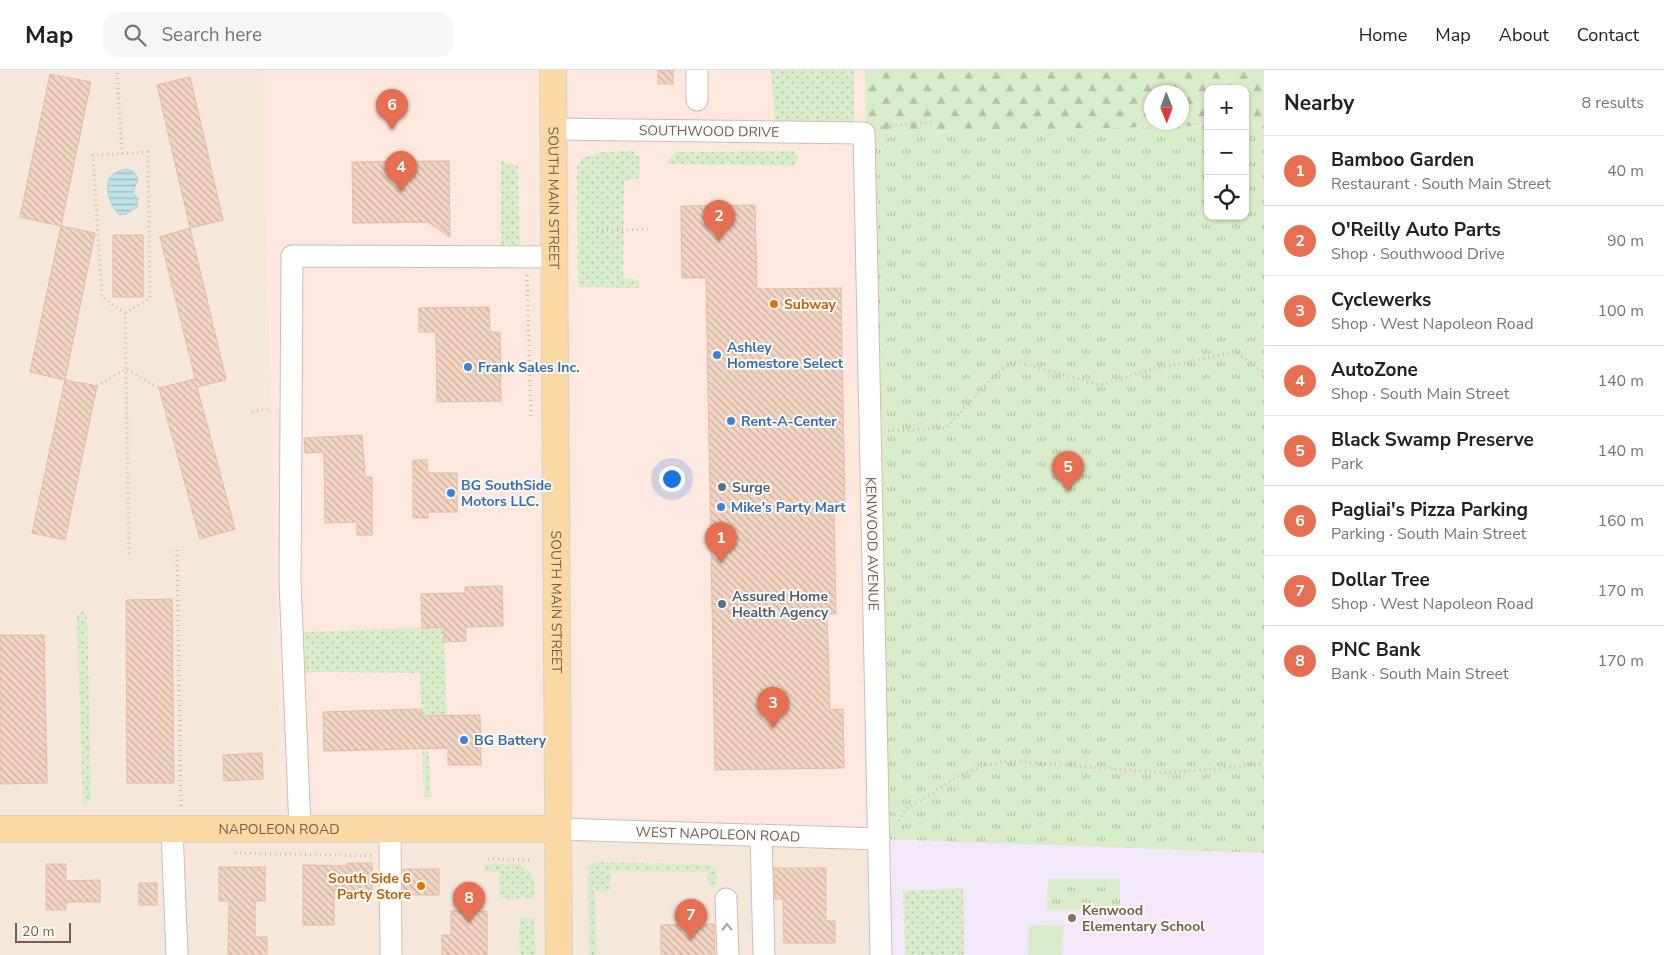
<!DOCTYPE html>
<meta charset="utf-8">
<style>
:root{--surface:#fff;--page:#f6f6f6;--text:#222;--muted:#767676;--line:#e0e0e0;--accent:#e76f51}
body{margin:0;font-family:"Nunito Sans",sans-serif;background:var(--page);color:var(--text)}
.controls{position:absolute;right:15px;top:15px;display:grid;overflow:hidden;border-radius:10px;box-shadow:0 1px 4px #0004}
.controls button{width:45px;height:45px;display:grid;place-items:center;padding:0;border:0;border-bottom:1px solid var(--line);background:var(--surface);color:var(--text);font:25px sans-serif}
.compass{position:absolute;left:1144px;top:15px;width:45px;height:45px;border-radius:50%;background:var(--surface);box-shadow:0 1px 4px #0004;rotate:179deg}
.scale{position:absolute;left:15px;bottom:12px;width:56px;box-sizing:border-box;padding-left:5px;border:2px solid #7a5c4d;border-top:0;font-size:14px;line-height:18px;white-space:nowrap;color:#7a5c4d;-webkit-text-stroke:4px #fffaf3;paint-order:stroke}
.you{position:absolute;left:671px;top:408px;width:18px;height:18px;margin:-12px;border:4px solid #fff;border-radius:50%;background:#1a73e8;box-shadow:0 0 0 8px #1a73e833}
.badge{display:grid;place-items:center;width:32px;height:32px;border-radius:50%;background:var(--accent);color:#fff;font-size:16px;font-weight:700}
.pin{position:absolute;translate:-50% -41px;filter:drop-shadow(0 1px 2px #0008)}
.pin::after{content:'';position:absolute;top:26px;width:18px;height:15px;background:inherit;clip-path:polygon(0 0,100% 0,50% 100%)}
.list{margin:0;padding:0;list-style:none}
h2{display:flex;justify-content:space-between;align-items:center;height:65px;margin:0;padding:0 20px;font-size:21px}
h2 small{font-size:16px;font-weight:400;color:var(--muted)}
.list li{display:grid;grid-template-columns:32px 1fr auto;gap:15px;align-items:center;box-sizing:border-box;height:70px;padding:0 20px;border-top:1px solid var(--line)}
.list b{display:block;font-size:19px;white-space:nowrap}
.list p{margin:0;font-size:16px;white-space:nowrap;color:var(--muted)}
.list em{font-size:16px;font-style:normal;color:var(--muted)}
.icon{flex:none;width:28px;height:28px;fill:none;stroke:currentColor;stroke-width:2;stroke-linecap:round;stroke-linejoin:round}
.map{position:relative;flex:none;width:1264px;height:885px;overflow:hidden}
header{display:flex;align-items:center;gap:30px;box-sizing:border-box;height:70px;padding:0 25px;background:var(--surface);border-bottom:1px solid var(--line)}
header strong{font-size:24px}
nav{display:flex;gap:28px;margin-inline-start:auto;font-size:18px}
.search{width:350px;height:45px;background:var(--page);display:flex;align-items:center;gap:12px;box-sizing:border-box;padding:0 18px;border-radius:15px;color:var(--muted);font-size:19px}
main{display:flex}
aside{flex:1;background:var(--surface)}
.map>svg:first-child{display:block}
</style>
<header>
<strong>Map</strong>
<div class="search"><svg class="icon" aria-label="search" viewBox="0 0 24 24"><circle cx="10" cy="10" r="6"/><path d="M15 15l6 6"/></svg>Search here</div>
<nav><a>Home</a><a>Map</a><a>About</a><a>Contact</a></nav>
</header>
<main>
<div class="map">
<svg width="1264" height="885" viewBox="0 0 1264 885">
<defs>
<pattern id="grass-dots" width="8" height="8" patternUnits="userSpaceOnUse" patternTransform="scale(1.25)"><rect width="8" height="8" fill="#d8ecc9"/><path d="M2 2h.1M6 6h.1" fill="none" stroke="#b4c2a5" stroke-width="1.8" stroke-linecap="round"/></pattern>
<pattern id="forest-firs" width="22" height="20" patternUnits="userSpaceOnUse" patternTransform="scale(1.25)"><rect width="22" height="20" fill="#d8ecc9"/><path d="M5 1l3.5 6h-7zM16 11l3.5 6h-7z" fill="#b4c2a5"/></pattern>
<pattern id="park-tufts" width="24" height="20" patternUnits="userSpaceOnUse" patternTransform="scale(1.25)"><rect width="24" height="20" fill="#d8ecc9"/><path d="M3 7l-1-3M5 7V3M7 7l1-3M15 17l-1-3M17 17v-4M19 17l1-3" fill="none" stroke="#b4c2a5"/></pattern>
<pattern id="water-rules" width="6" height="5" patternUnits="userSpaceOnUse" patternTransform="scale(1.25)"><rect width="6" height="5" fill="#bfe3e8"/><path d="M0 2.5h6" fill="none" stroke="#a0bbbe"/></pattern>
<pattern id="building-back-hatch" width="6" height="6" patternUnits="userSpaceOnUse" patternTransform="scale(1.25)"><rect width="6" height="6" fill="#f3d5c3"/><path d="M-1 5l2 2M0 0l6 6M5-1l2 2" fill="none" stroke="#cab0a1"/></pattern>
</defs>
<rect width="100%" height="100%" fill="#fdf6ec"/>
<path fill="#f5e8da" d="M0 0H266L267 180 277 503 282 759 1264 783V885H0Z"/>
<path fill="#fde8e0" d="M266 0H865L879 769 281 759 277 503 267 180Z"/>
<path fill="#f3e8fa" d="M879 769 1264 783V885H881Z"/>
<path fill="url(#grass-dots)" d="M771 0H854V52L775 51Z
M632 81 640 88 639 108 624 111 623 208 639 210V218L578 217 577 97 582 88 602 82Z
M794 81 798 88 794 96 668 94V89L676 82Z
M501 91 518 96 520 179H501Z
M82 541 87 544 91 730 86 733 83 732 77 545Z
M444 557 447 646 427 647 431 727H424L420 603 312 602 302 605 300 562Z
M595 792 711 795 717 800V814L714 818 708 814V802L611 801 610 821 595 822 597 885H589L588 797Z
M484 794H521C534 805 536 811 535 828H499V802L484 801Z
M963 818 964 885H905L903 821Z
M520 848H534L536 885H521L519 875Z"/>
<path fill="url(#forest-firs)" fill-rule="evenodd" d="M865 0H1264V55L1245 56V19H1208V56L866 63ZM1152 22H1182V52H1152Z"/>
<path fill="url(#park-tufts)" d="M1264 55V783L879 769 866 63 1208 56V146H1245V56Z
M1048 809H1120V840H1047Z"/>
<path fill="#d8ecc9" d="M1029 855 1063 856 1062 885H1028Z"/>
<path fill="url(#water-rules)" stroke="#a5d3da" d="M126 99 133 101 138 108 133 123 138 129 137 137 126 144 120 145C111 137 102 116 112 105 115 102 122 100 126 99Z"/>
<path fill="url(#building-back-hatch)" stroke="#e6bba3" d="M658 0H673V14H658Z
M50 4 91 12 61 156 20 147Z
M190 7 223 150 190 158 157 15Z
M449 91 450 167 428 152 353 153 352 92Z
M755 135 757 219 841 218 845 441H834L836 544H827L830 640 843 639 844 698 715 700 706 208H682L681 136Z
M61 156 95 163 65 310 30 302Z
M190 158 226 310 197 317 235 459 200 469 159 318 195 309 196 311 160 167Z
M113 165H143V227H113Z
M489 237 490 262H500L501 331 437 332 436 262H419V238Z
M65 310 97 316 65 470 32 463Z
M362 365 365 407H372V465H357V452L325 453 324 382 305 383 304 368Z
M413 390H427L428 403H457V442H428V448H413Z
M502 516 503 556 466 557V571L444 572V557L422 558 421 524 465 523V517Z
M172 529 174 713H127L126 530Z
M0 565H44L47 713 0 714Z
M421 639V646L480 645 481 695H448V678L324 681 323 642Z
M262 683 263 709 224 711 223 685Z
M347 793H372V821L334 820V855H303V795L347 796Z
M46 794H66V811L100 810V832H66V840H46Z
M219 797H265V831H255V867H267V885H228L229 831H219Z
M774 798H826V851H835V873H784L783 829H775Z
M403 799H439V825H403Z
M139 813H157V835H139Z
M451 841H487V885H442V865H451Z
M714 854 715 885H661V855Z"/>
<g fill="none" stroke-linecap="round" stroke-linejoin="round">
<g stroke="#d1beb0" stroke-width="23">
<g id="minor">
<path d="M697 0V30"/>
<path id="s1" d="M554 59 864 63 881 885"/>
<path d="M172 759 177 885"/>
<path d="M300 759 290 511 292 186 554 187"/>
<path d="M390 759 391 885"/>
<path id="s2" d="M558 759 879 769"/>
<path d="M761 765 764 885"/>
<path d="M726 829 728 885"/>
</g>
</g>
<g stroke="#dad1cd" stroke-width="28">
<g id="major">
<path id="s3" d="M553 0 559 885"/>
<path id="s4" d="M0 759H558"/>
</g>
</g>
<path stroke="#d9b8a5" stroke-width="3" stroke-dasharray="1 4" stroke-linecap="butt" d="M117 3 122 84
M881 58 887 56 935 52
M597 161 650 159
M527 205 531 346
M125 243 150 228 148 82 93 85 102 227 125 243 129 484
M97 316 126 299 159 318
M252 342 271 338
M888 361 946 358 996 304 1014 291 1100 315 1156 298 1235 282 1264 302
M177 480 181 737
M899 751 905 740 957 707 982 696 1008 691 1167 703 1264 694
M235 783 372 786
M488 789 531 790"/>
<use href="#minor" stroke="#fff" stroke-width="21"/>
<use href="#major" stroke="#fbd9a5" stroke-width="26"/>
</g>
<defs><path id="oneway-chevron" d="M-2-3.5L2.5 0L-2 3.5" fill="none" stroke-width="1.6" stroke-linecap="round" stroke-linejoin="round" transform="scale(1.25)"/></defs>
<use stroke="#af9d94" href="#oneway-chevron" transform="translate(727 857) rotate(-92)"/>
<g fill="#e8710a" stroke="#fffaf3" stroke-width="2">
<circle cx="774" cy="234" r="5"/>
<circle cx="421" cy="816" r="5"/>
</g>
<g fill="#3f7fe0" stroke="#fffaf3" stroke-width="2">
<circle cx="717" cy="285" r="5"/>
<circle cx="468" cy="297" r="5"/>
<circle cx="731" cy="351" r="5"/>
<circle cx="451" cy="423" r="5"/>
<circle cx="721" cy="437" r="5"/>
<circle cx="464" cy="670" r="5"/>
</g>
<g fill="#5c6f8a" stroke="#fffaf3" stroke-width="2">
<circle cx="722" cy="417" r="5"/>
<circle cx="722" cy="534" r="5"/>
</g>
<circle fill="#8d6e63" stroke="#fffaf3" stroke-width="2" cx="1072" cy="848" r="5"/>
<g text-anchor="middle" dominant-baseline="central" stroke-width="4" stroke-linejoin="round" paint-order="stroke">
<g font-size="14" fill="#7a5c4d" stroke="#fffaf3">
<text stroke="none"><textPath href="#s1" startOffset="155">SOUTHWOOD DRIVE</textPath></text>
<text stroke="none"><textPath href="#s3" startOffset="128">SOUTH MAIN STREET</textPath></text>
<text stroke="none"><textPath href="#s1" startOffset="721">KENWOOD AVENUE</textPath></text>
<text stroke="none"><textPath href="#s3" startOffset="532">SOUTH MAIN STREET</textPath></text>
<text stroke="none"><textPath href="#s4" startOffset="279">NAPOLEON ROAD</textPath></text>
<text stroke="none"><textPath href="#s2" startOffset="160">WEST NAPOLEON ROAD</textPath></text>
</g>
<g font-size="14" font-weight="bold" fill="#c56008" stroke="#fffaf3" text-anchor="start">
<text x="784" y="234">Subway</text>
<text x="411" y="808" text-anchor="end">South Side 6<tspan x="411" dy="16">Party Store</tspan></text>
</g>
<g font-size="14" font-weight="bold" fill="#366cbe" stroke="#fffaf3" text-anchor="start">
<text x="727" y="277">Ashley<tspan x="727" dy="16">Homestore Select</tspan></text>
<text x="478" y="297">Frank Sales Inc.</text>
<text x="741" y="351">Rent-A-Center</text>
<text x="461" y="415">BG SouthSide<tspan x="461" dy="16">Motors LLC.</tspan></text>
<text x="731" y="437">Mike's Party Mart</text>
<text x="474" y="670">BG Battery</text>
</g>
<g font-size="14" font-weight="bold" fill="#4e5e75" stroke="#fffaf3" text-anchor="start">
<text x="732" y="417">Surge</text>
<text x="732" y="526">Assured Home<tspan x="732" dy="16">Health Agency</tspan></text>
</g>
<g font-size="14" font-weight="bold" fill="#785e54" stroke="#fffaf3" text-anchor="start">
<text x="1082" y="840">Kenwood<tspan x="1082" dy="16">Elementary School</tspan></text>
</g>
</g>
</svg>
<div class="controls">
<button>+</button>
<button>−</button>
<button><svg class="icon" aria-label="locate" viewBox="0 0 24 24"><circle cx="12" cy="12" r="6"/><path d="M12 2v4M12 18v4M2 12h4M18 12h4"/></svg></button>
</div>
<svg class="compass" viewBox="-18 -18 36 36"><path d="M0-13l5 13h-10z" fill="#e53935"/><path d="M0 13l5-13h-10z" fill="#767676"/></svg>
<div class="scale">20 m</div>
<div class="you"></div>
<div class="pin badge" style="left:721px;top:493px">1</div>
<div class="pin badge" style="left:719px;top:171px">2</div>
<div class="pin badge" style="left:773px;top:658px">3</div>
<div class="pin badge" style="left:401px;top:122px">4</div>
<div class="pin badge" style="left:1068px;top:422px">5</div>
<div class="pin badge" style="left:392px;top:60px">6</div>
<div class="pin badge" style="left:691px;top:870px">7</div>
<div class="pin badge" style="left:469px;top:853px">8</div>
</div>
<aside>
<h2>Nearby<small>8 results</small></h2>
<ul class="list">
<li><span class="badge">1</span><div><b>Bamboo Garden</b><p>Restaurant · South Main Street</p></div><em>40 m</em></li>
<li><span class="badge">2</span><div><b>O'Reilly Auto Parts</b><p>Shop · Southwood Drive</p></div><em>90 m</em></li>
<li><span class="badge">3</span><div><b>Cyclewerks</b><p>Shop · West Napoleon Road</p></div><em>100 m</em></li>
<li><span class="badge">4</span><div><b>AutoZone</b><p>Shop · South Main Street</p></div><em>140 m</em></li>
<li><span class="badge">5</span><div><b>Black Swamp Preserve</b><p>Park</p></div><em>140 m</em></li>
<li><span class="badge">6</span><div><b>Pagliai's Pizza Parking</b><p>Parking · South Main Street</p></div><em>160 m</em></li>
<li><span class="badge">7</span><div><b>Dollar Tree</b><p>Shop · West Napoleon Road</p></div><em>170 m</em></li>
<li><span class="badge">8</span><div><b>PNC Bank</b><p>Bank · South Main Street</p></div><em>170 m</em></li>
</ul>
</aside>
</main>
